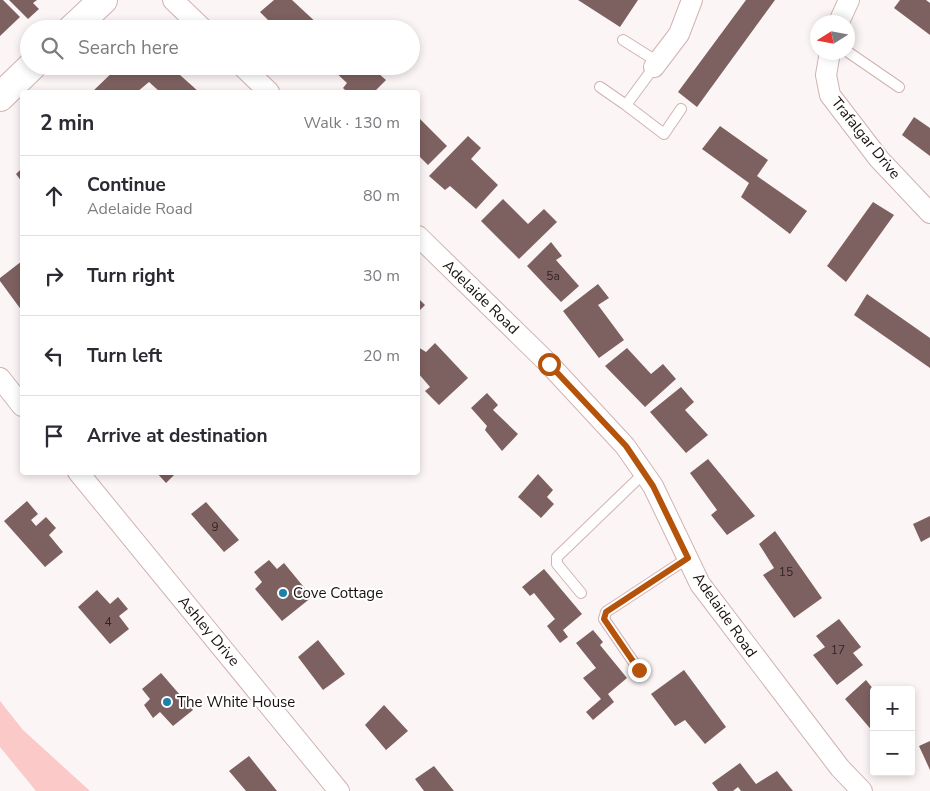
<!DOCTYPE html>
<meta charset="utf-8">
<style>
:root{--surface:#fff;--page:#f7f7f7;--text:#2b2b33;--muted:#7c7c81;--line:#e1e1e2}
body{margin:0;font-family:"Nunito Sans",sans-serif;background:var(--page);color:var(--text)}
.controls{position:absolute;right:15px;bottom:15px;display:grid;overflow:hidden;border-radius:5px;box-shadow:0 2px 8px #0003}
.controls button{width:45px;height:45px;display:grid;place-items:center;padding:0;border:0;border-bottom:1px solid var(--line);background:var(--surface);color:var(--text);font:25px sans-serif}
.compass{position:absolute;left:810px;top:15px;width:45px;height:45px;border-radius:50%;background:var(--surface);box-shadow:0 2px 8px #0003;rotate:259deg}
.stop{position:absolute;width:15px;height:15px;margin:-11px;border:4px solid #b45309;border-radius:50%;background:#fff}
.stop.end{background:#b45309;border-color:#fff;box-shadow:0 1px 5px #0008}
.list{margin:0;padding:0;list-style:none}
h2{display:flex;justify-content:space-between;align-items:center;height:65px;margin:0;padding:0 20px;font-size:21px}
h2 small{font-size:16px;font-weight:400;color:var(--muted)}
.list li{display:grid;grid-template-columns:32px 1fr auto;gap:15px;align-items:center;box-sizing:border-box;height:80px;padding:0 20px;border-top:1px solid var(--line)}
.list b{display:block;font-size:19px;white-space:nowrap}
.list p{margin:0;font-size:16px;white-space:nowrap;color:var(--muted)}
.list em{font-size:16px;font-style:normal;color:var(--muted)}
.icon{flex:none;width:28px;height:28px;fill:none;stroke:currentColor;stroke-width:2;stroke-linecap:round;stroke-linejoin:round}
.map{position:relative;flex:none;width:930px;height:791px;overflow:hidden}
.search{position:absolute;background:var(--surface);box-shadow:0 2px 8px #0003;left:20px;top:20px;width:400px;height:55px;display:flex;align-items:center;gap:12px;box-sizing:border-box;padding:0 18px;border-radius:28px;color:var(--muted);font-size:19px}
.panel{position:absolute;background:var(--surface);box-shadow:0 2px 8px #0003;left:20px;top:90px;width:400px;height:385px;border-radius:5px}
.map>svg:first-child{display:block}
</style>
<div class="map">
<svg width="930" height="791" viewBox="0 0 930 791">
<rect width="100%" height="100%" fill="#fcf5f5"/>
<path fill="#fcc9c9" d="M0 701 23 730 90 791H36L0 747Z"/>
<path fill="#7d6160" d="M0 0H3L20 17 0 36Z
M9 0H37L33 3 39 9 28 19Z
M274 0H292L320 26 318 29H277L260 12Z
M578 0H638L620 27Z
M746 0H775L697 107 678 92Z
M900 0H926L930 3V35L894 8Z
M119 66H170L199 92H160L149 82 137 92H92Z
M318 66H370L386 80 374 92H347L343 88 347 83 332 69 326 75Z
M418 117 447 146 428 165 418 155Z
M914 117 930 128V156L902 135Z
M720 126 768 160 757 176 807 211 790 234 741 197 749 183 702 149Z
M468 136 481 148 471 159 498 185 476 209 450 186 445 190 429 176Z
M22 168V182L16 174Z
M503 199 528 224 544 209 557 222 519 259 481 221Z
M873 202 894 215 846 282 827 266Z
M551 242 562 256 556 260 579 286 561 302 527 266Z
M22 261V311L0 281V278Z
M598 284 609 298 598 305 624 340 599 358 563 311Z
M867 294 930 338V368L854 315Z
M418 298 425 305 418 312Z
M435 343 468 378 439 405 425 391 430 387 418 373V347L426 352Z
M627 348 651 374 663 364 676 379 645 407 605 366Z
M681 387 694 402 685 410 708 435 686 453 650 412Z
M487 393 498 405 493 410 518 434 502 451 485 430 487 426 471 408Z
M708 459 755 516 727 535 711 515 717 510 690 473Z
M156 472H177L166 483Z
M538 474 553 490 547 497 554 504 541 518 518 497Z
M27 501 38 514 31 520 36 526 46 517 56 528 49 535 63 552 45 567 4 521Z
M206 502 239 540 224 552 191 514Z
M930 516V537L921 542 913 524Z
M775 531 822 598 794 618 763 575 774 568 759 544Z
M269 560 277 569 284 563 312 597 282 621 255 589 262 582 254 572Z
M544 569 582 614 563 630 568 637 560 643 547 626 555 619 534 593 530 596 522 587Z
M97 590 110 604 118 597 128 609 119 616 129 629 110 644 78 607Z
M839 619 861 647 853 653 863 665 837 685 813 655 825 647 816 636Z
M593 630 603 642 600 645 627 678 608 694 614 702 593 720 586 712 601 699 583 678 596 668 576 643Z
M318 640 345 674 323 690 298 657Z
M684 670 726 727 705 744 685 720 675 726 651 694Z
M161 673 193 710 173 726 160 712 153 718 144 705 150 699 142 689Z
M866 680 874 690V733L845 699Z
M384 705 408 731 386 750 365 725Z
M930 741V770L919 746Z
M249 756 277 791H246L229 771Z
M740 763 756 784 777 771 793 791H741L738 787 733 791H718L712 783Z
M434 766 454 791H424L415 779Z"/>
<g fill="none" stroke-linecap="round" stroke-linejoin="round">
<g stroke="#d2b2b2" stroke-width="12">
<path id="lane" d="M623 40 658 62
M848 52 899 87
M654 67 626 105 664 134 681 109
M600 87 626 105
M581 593 557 564V557L644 473
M639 670 604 619 606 612 688 558"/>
</g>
<g stroke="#d2b2b2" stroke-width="22">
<path id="street" d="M173 0 203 29
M839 22 849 0
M830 52 826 75 830 95 879 159 930 213
M242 66 269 92
M654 67 679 34 692 0
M418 236 549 364 625 446 653 486 700 584 840 768 862 791
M0 378 22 406
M78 472 339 791"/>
</g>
<g stroke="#d2b2b2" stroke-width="30">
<path id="primary" d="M72 29 103 0
M0 97 32 66"/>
</g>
<use href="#lane" stroke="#fff" stroke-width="10"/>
<use href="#street" stroke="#fff" stroke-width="20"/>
<use href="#primary" stroke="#fff" stroke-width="28"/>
</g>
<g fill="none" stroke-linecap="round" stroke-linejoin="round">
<path stroke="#b45309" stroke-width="6" d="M549 364 626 446 653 486 688 558 606 612 604 619 639 670"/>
</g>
<g fill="#1981ab" stroke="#fff" stroke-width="2">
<circle cx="283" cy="593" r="5"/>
<circle cx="167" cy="702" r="5"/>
</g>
<g text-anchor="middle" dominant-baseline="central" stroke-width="4" stroke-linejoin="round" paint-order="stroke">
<g font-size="12" fill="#332423">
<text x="553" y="276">5a</text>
<text x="215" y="527">9</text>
<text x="786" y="572">15</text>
<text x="108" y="622">4</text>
<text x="838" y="650">17</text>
</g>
<g font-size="15" fill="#1a0f0f" stroke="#fff">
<text transform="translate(866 138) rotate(51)">Trafalgar Drive</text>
<text transform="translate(481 297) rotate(44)">Adelaide Road</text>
<text transform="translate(725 615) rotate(55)">Adelaide Road</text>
<text transform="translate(209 631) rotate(50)">Ashley Drive</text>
</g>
<g font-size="15" fill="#1a0f0f" stroke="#fff" text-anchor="start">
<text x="293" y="593">Cove Cottage</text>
<text x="177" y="702">The White House</text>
</g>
</g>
</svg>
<div class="controls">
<button>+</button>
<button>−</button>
</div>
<svg class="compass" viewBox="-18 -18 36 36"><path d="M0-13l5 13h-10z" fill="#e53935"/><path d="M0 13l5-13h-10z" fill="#7c7c81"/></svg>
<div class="stop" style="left:549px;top:364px"></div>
<div class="stop end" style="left:639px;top:670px"></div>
<div class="search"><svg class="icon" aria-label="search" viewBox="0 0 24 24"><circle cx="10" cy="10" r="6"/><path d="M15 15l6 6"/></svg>Search here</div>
<section class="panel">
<h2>2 min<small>Walk · 130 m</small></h2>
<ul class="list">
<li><svg class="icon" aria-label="ahead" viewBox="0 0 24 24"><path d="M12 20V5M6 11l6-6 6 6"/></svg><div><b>Continue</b><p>Adelaide Road</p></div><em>80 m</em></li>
<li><svg class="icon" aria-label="right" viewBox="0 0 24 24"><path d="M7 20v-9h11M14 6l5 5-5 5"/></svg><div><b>Turn right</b></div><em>30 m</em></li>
<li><svg class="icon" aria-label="left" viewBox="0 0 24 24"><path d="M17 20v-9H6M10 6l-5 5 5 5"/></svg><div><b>Turn left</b></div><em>20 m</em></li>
<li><svg class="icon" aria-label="arrive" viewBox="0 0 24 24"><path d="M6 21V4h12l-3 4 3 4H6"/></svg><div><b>Arrive at destination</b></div></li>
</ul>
</section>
</div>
